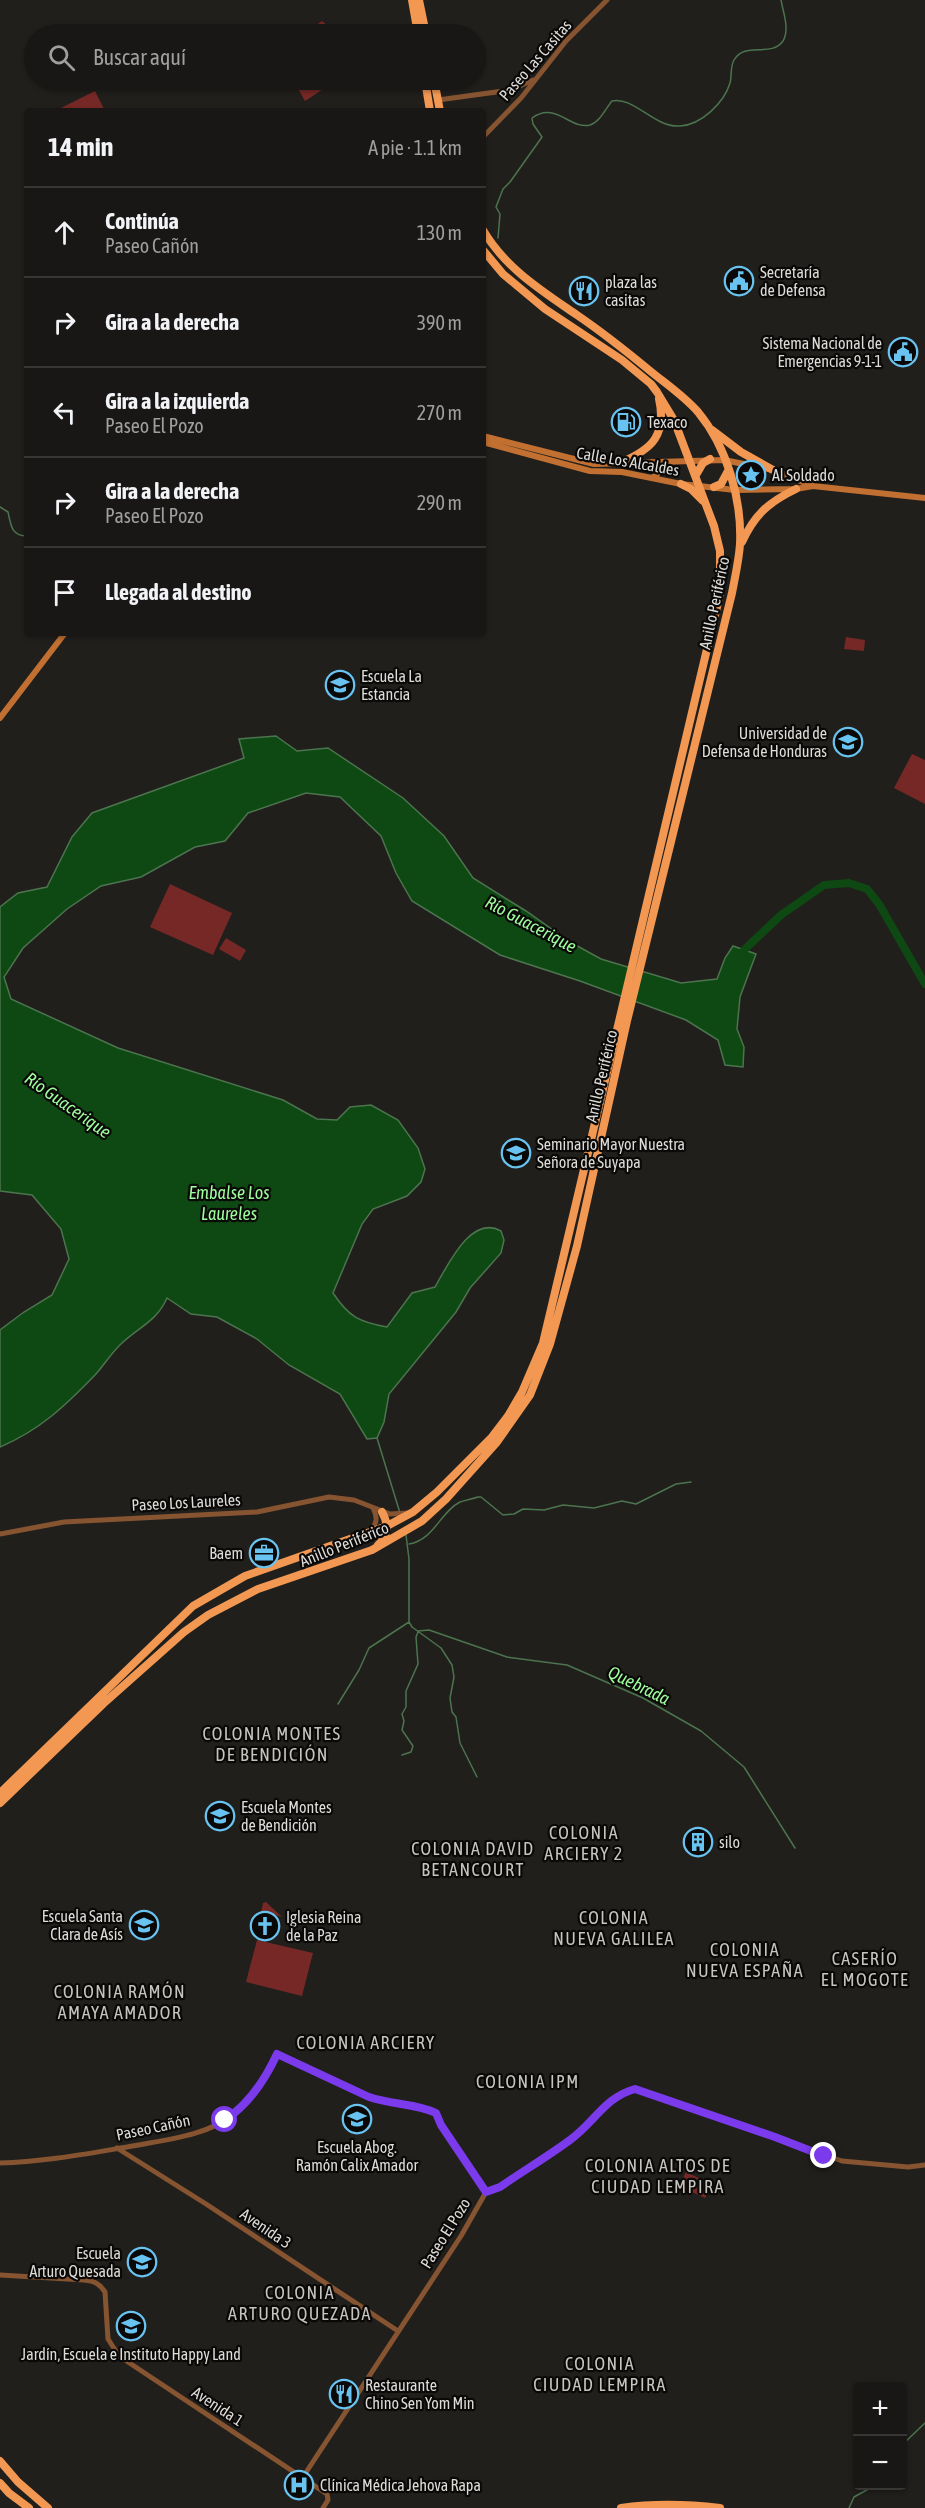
<!DOCTYPE html>
<html lang="es">
<meta charset="utf-8">
<style>
:root{--surface:#191715;--page:#262422;--text:#f1f3f6;--muted:#9f9fa0;--line:#373634}
body{margin:0;font-family:"Asap Condensed",sans-serif;background:var(--page);color:var(--text)}
.controls{position:absolute;right:18px;bottom:18px;display:grid;overflow:hidden;border-radius:6px;box-shadow:0 2px 4px #0004}
.controls button{width:54px;height:54px;display:grid;place-items:center;padding:0;border:0;border-bottom:2px solid var(--line);background:var(--surface);color:var(--text);font:30px sans-serif}
.stop{position:absolute;width:18px;height:18px;margin:-14px;border:4px solid #7c3aed;border-radius:50%;background:#fff}
.stop.end{background:#7c3aed;border-color:#fff;box-shadow:0 2px 6px #0008}
.list{margin:0;padding:0;list-style:none}
h2{display:flex;justify-content:space-between;align-items:center;height:78px;margin:0;padding:0 24px;font-size:26px}
h2 small{font-size:20px;font-weight:400;color:var(--muted)}
.list li{display:grid;grid-template-columns:39px 1fr auto;gap:18px;align-items:center;box-sizing:border-box;height:90px;padding:0 24px;border-top:2px solid var(--line)}
.list b{display:block;font-size:22px;white-space:nowrap}
.list p{margin:0;font-size:20px;white-space:nowrap;color:var(--muted)}
.list em{font-size:20px;font-style:normal;color:var(--muted)}
.icon{flex:none;width:33px;height:33px;fill:none;stroke:currentColor;stroke-width:2;stroke-linecap:round;stroke-linejoin:round}
.map{position:relative;flex:none;width:925px;height:2508px;overflow:hidden}
.search{position:absolute;background:var(--surface);box-shadow:0 2px 4px #0004;left:24px;top:24px;width:462px;height:66px;display:flex;align-items:center;gap:15px;box-sizing:border-box;padding:0 21px;border-radius:33px;color:var(--muted);font-size:22px}
.panel{position:absolute;background:var(--surface);box-shadow:0 2px 4px #0004;left:24px;top:108px;width:462px;height:528px;border-radius:6px}
.map>svg:first-child{display:block}
</style>
<div class="map">
<svg width="925" height="2508" viewBox="0 0 925 2508">
<rect width="100%" height="100%" fill="#211f1c"/>
<path fill="#752825" d="M322 21 337 34H303Z
M293 80H337L305 101Z
M95 91 105 111H62L61 108Z
M846 637 865 640 864 651 844 649Z
M912 754 925 760V804L894 788Z
M170 884 232 913 213 955 150 927Z
M226 938 246 950 240 961 219 949Z
M266 1902 282 1917 266 1912 263 1923 272 1927 262 1924 259 1934 276 1940 256 1936 263 1903Z
M257 1940 313 1953 302 1996 246 1982Z
M686 2172 712 2184 705 2198 679 2186Z"/>
<path fill="#0e4812" stroke="#4c744e" stroke-width="1.5" d="M276 736 297 751 328 748 403 798 444 836 473 878 526 911 570 942 601 959 681 983 717 979 725 958 733 946 756 954 740 997 737 1029 744 1047 743 1067 725 1065 718 1040 686 1020 580 981 500 955 412 901 396 873 381 836 340 797 306 793 248 813 225 841 195 847 141 877 101 886 67 909 23 948 4 977 11 999 118 1048 283 1100 317 1119 337 1120 350 1107 371 1105 398 1120 418 1148 425 1169 421 1182 407 1196 373 1209 362 1224 333 1293C349 1317 359 1322 387 1327L412 1293 435 1287C448 1265 471 1214 501 1231L504 1240 501 1253 470 1288 456 1312 389 1394 384 1422 377 1438 367 1439 340 1394 289 1365 257 1339 217 1317 191 1314 167 1298C157 1321 139 1327 122 1343 112 1352 104 1365 95 1375 65 1406 40 1430 0 1447V1330L24 1312 52 1295 69 1259 61 1229 32 1195 0 1191V907L18 893 47 887 72 837 92 813 244 758 239 739Z"/>
<g fill="none" stroke-linecap="round" stroke-linejoin="round">
<path stroke="#4c744e" stroke-width="1.5" d="M498 238 500 214 496 207 503 189 510 182 542 137 533 124 532 118C556 101 570 130 590 125 600 122 606 108 612 101 634 96 654 128 680 126 701 125 724 103 730 83 732 76 730 67 734 60 745 41 771 58 783 41 790 29 783 12 781 0
M0 507 8 512C11 525 11 536 27 536
M377 1438 400 1513
M406 1535 409 1559V1622L412 1627 441 1648 452 1665 454 1677 450 1698 452 1712 456 1717 460 1743 477 1777
M409 1544C434 1540 440 1512 460 1502 466 1500 472 1499 478 1497H481L503 1515 514 1514 523 1509 544 1510 563 1505 594 1508 622 1501 636 1504 676 1484 691 1482
M418 1631 429 1630 507 1657 567 1665 643 1698 701 1731 744 1767 795 1848
M338 1704 359 1670 369 1648 409 1622
M402 1755 411 1752 413 1746 402 1730 404 1721 402 1714 406 1707V1691L418 1664 416 1637 418 1632
M902 2445 925 2423
M849 2508 854 2497 874 2486"/>
<path stroke="#0e4812" stroke-width="8" d="M740 960 744 950 781 915 824 885 849 883 867 889 879 904 925 984"/>
<path stroke="#865430" stroke-width="5" d="M438 100 511 90 533 80
M483 137 521 98 566 41 607 0
M370 1532C377 1523 378 1518 373 1508
M0 1534 64 1522 257 1512 329 1497 354 1500 390 1514 408 1513
M117 2148 206 2204 398 2331
M0 2163C43 2162 85 2154 127 2147 162 2140 207 2137 235 2113 254 2097 267 2076 277 2054L369 2097C392 2105 415 2104 437 2113L441 2125 486 2192
M0 2275 84 2280C94 2281 99 2283 105 2292L108 2339 119 2356 327 2494 328 2500 323 2508
M303 2477 461 2236 486 2192 500 2187C523 2171 547 2157 570 2140 594 2123 605 2097 635 2089L842 2161 908 2167 925 2165"/>
<path stroke="#c17031" stroke-width="6" d="M483 436 594 464 724 460 773 470 813 486
M483 442 590 471 622 472 681 484 735 490 796 489 813 486 925 498
M652 462 659 466 660 469 656 476 653 477
M0 718 65 633"/>
<path stroke="#f29853" stroke-width="8" d="M412 0 418 34
M419 0 426 34
M425 80 430 111
M434 80 440 111
M712 430 741 452 773 470
M622 462C652 449 667 435 659 399
M696 475 703 463 710 459
M681 484 691 489 703 501
M714 487 721 484 728 471
M742 542C755 514 769 502 796 489
M378 1545C388 1536 389 1524 382 1512
M0 1793 193 1606 245 1576 387 1526 413 1512 437 1492 492 1437 508 1416 522 1392 543 1343 720 594V551L714 526 674 420 657 392 651 384 622 360 545 309 503 274 483 250
M0 1803 104 1703 184 1632 208 1615 258 1589 372 1550 422 1521 446 1499 497 1442 530 1395 550 1344 577 1246 627 1021 732 593C735 577 739 560 740 544 742 499 727 447 698 412 684 396 666 384 649 370 626 351 602 332 577 315 542 291 505 268 483 230
M0 2461 18 2482 48 2508
M0 2483 9 2493 29 2508
M621 2508C655 2503 687 2504 720 2508"/>
</g>
<g fill="none" stroke-linecap="round" stroke-linejoin="round">
<path stroke="#7c3aed" stroke-width="8" d="M225 2120C249 2104 265 2080 277 2054L369 2097C392 2105 415 2103 436 2113L441 2125 486 2192 500 2187C523 2171 547 2157 570 2140 594 2123 605 2097 635 2089L775 2137 824 2156"/>
</g>
<defs>
<g id="civic-ring" transform="scale(1.5)"><circle r="9.5" fill="#0a0908" stroke="#69c3f1" stroke-width="1.5"/><path d="M-.6-6.5H3V-4.5H.6V-3L4-1V1h2V6H-6V1h2V-1L-.6-3ZM-1.2 2.5V6h2.4V2.5Z" fill="#69c3f1"/></g>
<g id="restaurant-ring" transform="scale(1.5)"><circle r="9.5" fill="#0a0908" stroke="#69c3f1" stroke-width="1.5"/><path d="M-5-6h1v4h1v-4h1v4h1v-4h1v5L-1.5 .5V6h-2V.5L-5-1ZM5-6V6H3V1.5H1.5Q1.5-4 5-6Z" fill="#69c3f1"/></g>
<g id="fuel-ring" transform="scale(1.5)"><circle r="9.5" fill="#0a0908" stroke="#69c3f1" stroke-width="1.5"/><path d="M-5.5-6h7V0h2V4h1.3V-2.5L3-4.5l.8-.8L6-3V5H2.5V1h-1V6h-7ZM-4.2-4.7v3.2H.2V-4.7Z" fill="#69c3f1"/></g>
<g id="sight-ring" transform="scale(1.5)"><circle r="9.5" fill="#0a0908" stroke="#69c3f1" stroke-width="1.5"/><path d="M0-6L1.8-2.2L6-1.7L2.9 1.2L3.7 5.4L0 3.3L-3.7 5.4L-2.9 1.2L-6-1.7L-1.8-2.2Z" fill="#69c3f1"/></g>
<g id="school-ring" transform="scale(1.5)"><circle r="9.5" fill="#0a0908" stroke="#69c3f1" stroke-width="1.5"/><path d="M0-5L7-2L0 1L-7-2ZM-4 1L0 2.5L4 1V4Q0 6-4 4Z" fill="#69c3f1"/></g>
<g id="university-ring" transform="scale(1.5)"><circle r="9.5" fill="#0a0908" stroke="#69c3f1" stroke-width="1.5"/><path d="M0-5L7-2L0 1L-7-2ZM-4 1L0 2.5L4 1V4Q0 6-4 4Z" fill="#69c3f1"/></g>
<g id="office-ring" transform="scale(1.5)"><circle r="9.5" fill="#0a0908" stroke="#69c3f1" stroke-width="1.5"/><path d="M-6-3h4V-5.5h4V-3h4V5H-6ZM-1-4.5V-3h2v-1.5ZM-6 0V1H6V0Z" fill="#69c3f1"/></g>
<g id="building-ring" transform="scale(1.5)"><circle r="9.5" fill="#0a0908" stroke="#69c3f1" stroke-width="1.5"/><path d="M-4-6H4V6H1V3H-1V6H-4ZM-2.5-4.3h1.7v1.8h-1.7ZM.8-4.3h1.7v1.8H.8ZM-2.5-1h1.7V.8h-1.7ZM.8-1h1.7V.8H.8Z" fill="#69c3f1"/></g>
<g id="church-ring" transform="scale(1.5)"><circle r="9.5" fill="#0a0908" stroke="#69c3f1" stroke-width="1.5"/><path d="M-1.2-6h2.4v3.5h3.3v2.4h-3.3V6h-2.4V-.1h-3.3v-2.4h3.3Z" fill="#69c3f1"/></g>
<g id="hospital-ring" transform="scale(1.5)"><circle r="9.5" fill="#0a0908" stroke="#69c3f1" stroke-width="1.5"/><path d="M-5-5h3v3.5h4V-5h3V5h-3V1.5h-4V5h-3Z" fill="#69c3f1"/></g>
</defs>
<g fill-rule="evenodd">
<use href="#civic-ring" x="739" y="281"/>
<use href="#restaurant-ring" x="584" y="291"/>
<use href="#civic-ring" x="903" y="352"/>
<use href="#fuel-ring" x="626" y="422"/>
<use href="#sight-ring" x="751" y="475"/>
<use href="#school-ring" x="340" y="685"/>
<use href="#university-ring" x="848" y="742"/>
<use href="#university-ring" x="516" y="1153"/>
<use href="#office-ring" x="264" y="1553"/>
<use href="#school-ring" x="220" y="1816"/>
<use href="#building-ring" x="698" y="1842"/>
<use href="#school-ring" x="144" y="1925"/>
<use href="#church-ring" x="265" y="1926"/>
<use href="#school-ring" x="357" y="2119"/>
<use href="#school-ring" x="142" y="2262"/>
<use href="#school-ring" x="131" y="2326"/>
<use href="#restaurant-ring" x="344" y="2394"/>
<use href="#hospital-ring" x="299" y="2485"/>
</g>
<g text-anchor="middle" dominant-baseline="central" stroke-width="4.5" stroke-linejoin="round" paint-order="stroke">
<g font-size="16" fill="#dddcd9" stroke="#0a0908">
<text transform="translate(535 60) rotate(-49)">Paseo Las Casitas</text>
<text transform="translate(628 461) rotate(10)">Calle Los Alcaldes</text>
<text transform="translate(714 603) rotate(-78)">Anillo Periférico</text>
<text transform="translate(601 1076) rotate(-77)">Anillo Periférico</text>
<text transform="translate(186 1502) rotate(-3)">Paseo Los Laureles</text>
<text transform="translate(344 1544) rotate(-22)">Anillo Periférico</text>
<text transform="translate(153 2127) rotate(-12)">Paseo Cañón</text>
<text transform="translate(266 2228) rotate(34)">Avenida 3</text>
<text transform="translate(445 2233) rotate(-58)">Paseo El Pozo</text>
<text transform="translate(218 2406) rotate(33)">Avenida 1</text>
</g>
<g font-size="16" fill="#dddcd9" stroke="#0a0908" text-anchor="start">
<text x="760" y="272">Secretaría<tspan x="760" dy="18">de Defensa</tspan></text>
<text x="605" y="282">plaza las<tspan x="605" dy="18">casitas</tspan></text>
<text x="882" y="343" text-anchor="end">Sistema Nacional de<tspan x="882" dy="18">Emergencias 9-1-1</tspan></text>
<text x="647" y="422">Texaco</text>
<text x="772" y="475">Al Soldado</text>
<text x="361" y="676">Escuela La<tspan x="361" dy="18">Estancia</tspan></text>
<text x="827" y="733" text-anchor="end">Universidad de<tspan x="827" dy="18">Defensa de Honduras</tspan></text>
<text x="537" y="1144">Seminario Mayor Nuestra<tspan x="537" dy="18">Señora de Suyapa</tspan></text>
<text x="243" y="1553" text-anchor="end">Baem</text>
<text x="241" y="1807">Escuela Montes<tspan x="241" dy="18">de Bendición</tspan></text>
<text x="719" y="1842">silo</text>
<text x="123" y="1916" text-anchor="end">Escuela Santa<tspan x="123" dy="18">Clara de Asís</tspan></text>
<text x="286" y="1917">Iglesia Reina<tspan x="286" dy="18">de la Paz</tspan></text>
<text x="357" y="2147" text-anchor="middle">Escuela Abog.<tspan x="357" dy="18">Ramón Calix Amador</tspan></text>
<text x="121" y="2253" text-anchor="end">Escuela<tspan x="121" dy="18">Arturo Quesada</tspan></text>
<text x="131" y="2354" text-anchor="middle">Jardín, Escuela e Instituto Happy Land</text>
<text x="365" y="2385">Restaurante<tspan x="365" dy="18">Chino Sen Yom Min</tspan></text>
<text x="320" y="2485">Clínica Médica Jehova Rapa</text>
</g>
<g font-size="18" font-style="italic" fill="#9efd9d" stroke="#0a0908">
<text transform="translate(531 924) rotate(28)">Río Guacerique</text>
<text transform="translate(68 1105) rotate(35)">Río Guacerique</text>
<text x="229" y="1192">Embalse Los<tspan x="229" dy="21">Laureles</tspan></text>
<text transform="translate(639 1685) rotate(26)">Quebrada</text>
</g>
<g font-size="18" letter-spacing="1.5" fill="#c6c4bf" stroke="#0a0908">
<text x="272" y="1733">COLONIA MONTES<tspan x="272" dy="21">DE BENDICIÓN</tspan></text>
<text x="584" y="1832">COLONIA<tspan x="584" dy="21">ARCIERY 2</tspan></text>
<text x="473" y="1848">COLONIA DAVID<tspan x="473" dy="21">BETANCOURT</tspan></text>
<text x="614" y="1917">COLONIA<tspan x="614" dy="21">NUEVA GALILEA</tspan></text>
<text x="745" y="1949">COLONIA<tspan x="745" dy="21">NUEVA ESPAÑA</tspan></text>
<text x="865" y="1958">CASERÍO<tspan x="865" dy="21">EL MOGOTE</tspan></text>
<text x="120" y="1991">COLONIA RAMÓN<tspan x="120" dy="21">AMAYA AMADOR</tspan></text>
<text x="366" y="2042">COLONIA ARCIERY</text>
<text x="528" y="2081">COLONIA IPM</text>
<text x="658" y="2165">COLONIA ALTOS DE<tspan x="658" dy="21">CIUDAD LEMPIRA</tspan></text>
<text x="300" y="2292">COLONIA<tspan x="300" dy="21">ARTURO QUEZADA</tspan></text>
<text x="600" y="2363">COLONIA<tspan x="600" dy="21">CIUDAD LEMPIRA</tspan></text>
</g>
</g>
</svg>
<div class="controls">
<button>+</button>
<button>−</button>
</div>
<div class="stop" style="left:225px;top:2120px"></div>
<div class="stop end" style="left:824px;top:2156px"></div>
<div class="search"><svg class="icon" aria-label="search" viewBox="0 0 24 24"><circle cx="10" cy="10" r="6"/><path d="M15 15l6 6"/></svg>Buscar aquí</div>
<section class="panel">
<h2>14 min<small>A pie · 1.1 km</small></h2>
<ul class="list">
<li><svg class="icon" aria-label="ahead" viewBox="0 0 24 24"><path d="M12 20V5M6 11l6-6 6 6"/></svg><div><b>Continúa</b><p>Paseo Cañón</p></div><em>130 m</em></li>
<li><svg class="icon" aria-label="right" viewBox="0 0 24 24"><path d="M7 20v-9h11M14 6l5 5-5 5"/></svg><div><b>Gira a la derecha</b></div><em>390 m</em></li>
<li><svg class="icon" aria-label="left" viewBox="0 0 24 24"><path d="M17 20v-9H6M10 6l-5 5 5 5"/></svg><div><b>Gira a la izquierda</b><p>Paseo El Pozo</p></div><em>270 m</em></li>
<li><svg class="icon" aria-label="right" viewBox="0 0 24 24"><path d="M7 20v-9h11M14 6l5 5-5 5"/></svg><div><b>Gira a la derecha</b><p>Paseo El Pozo</p></div><em>290 m</em></li>
<li><svg class="icon" aria-label="arrive" viewBox="0 0 24 24"><path d="M6 21V4h12l-3 4 3 4H6"/></svg><div><b>Llegada al destino</b></div></li>
</ul>
</section>
</div>
